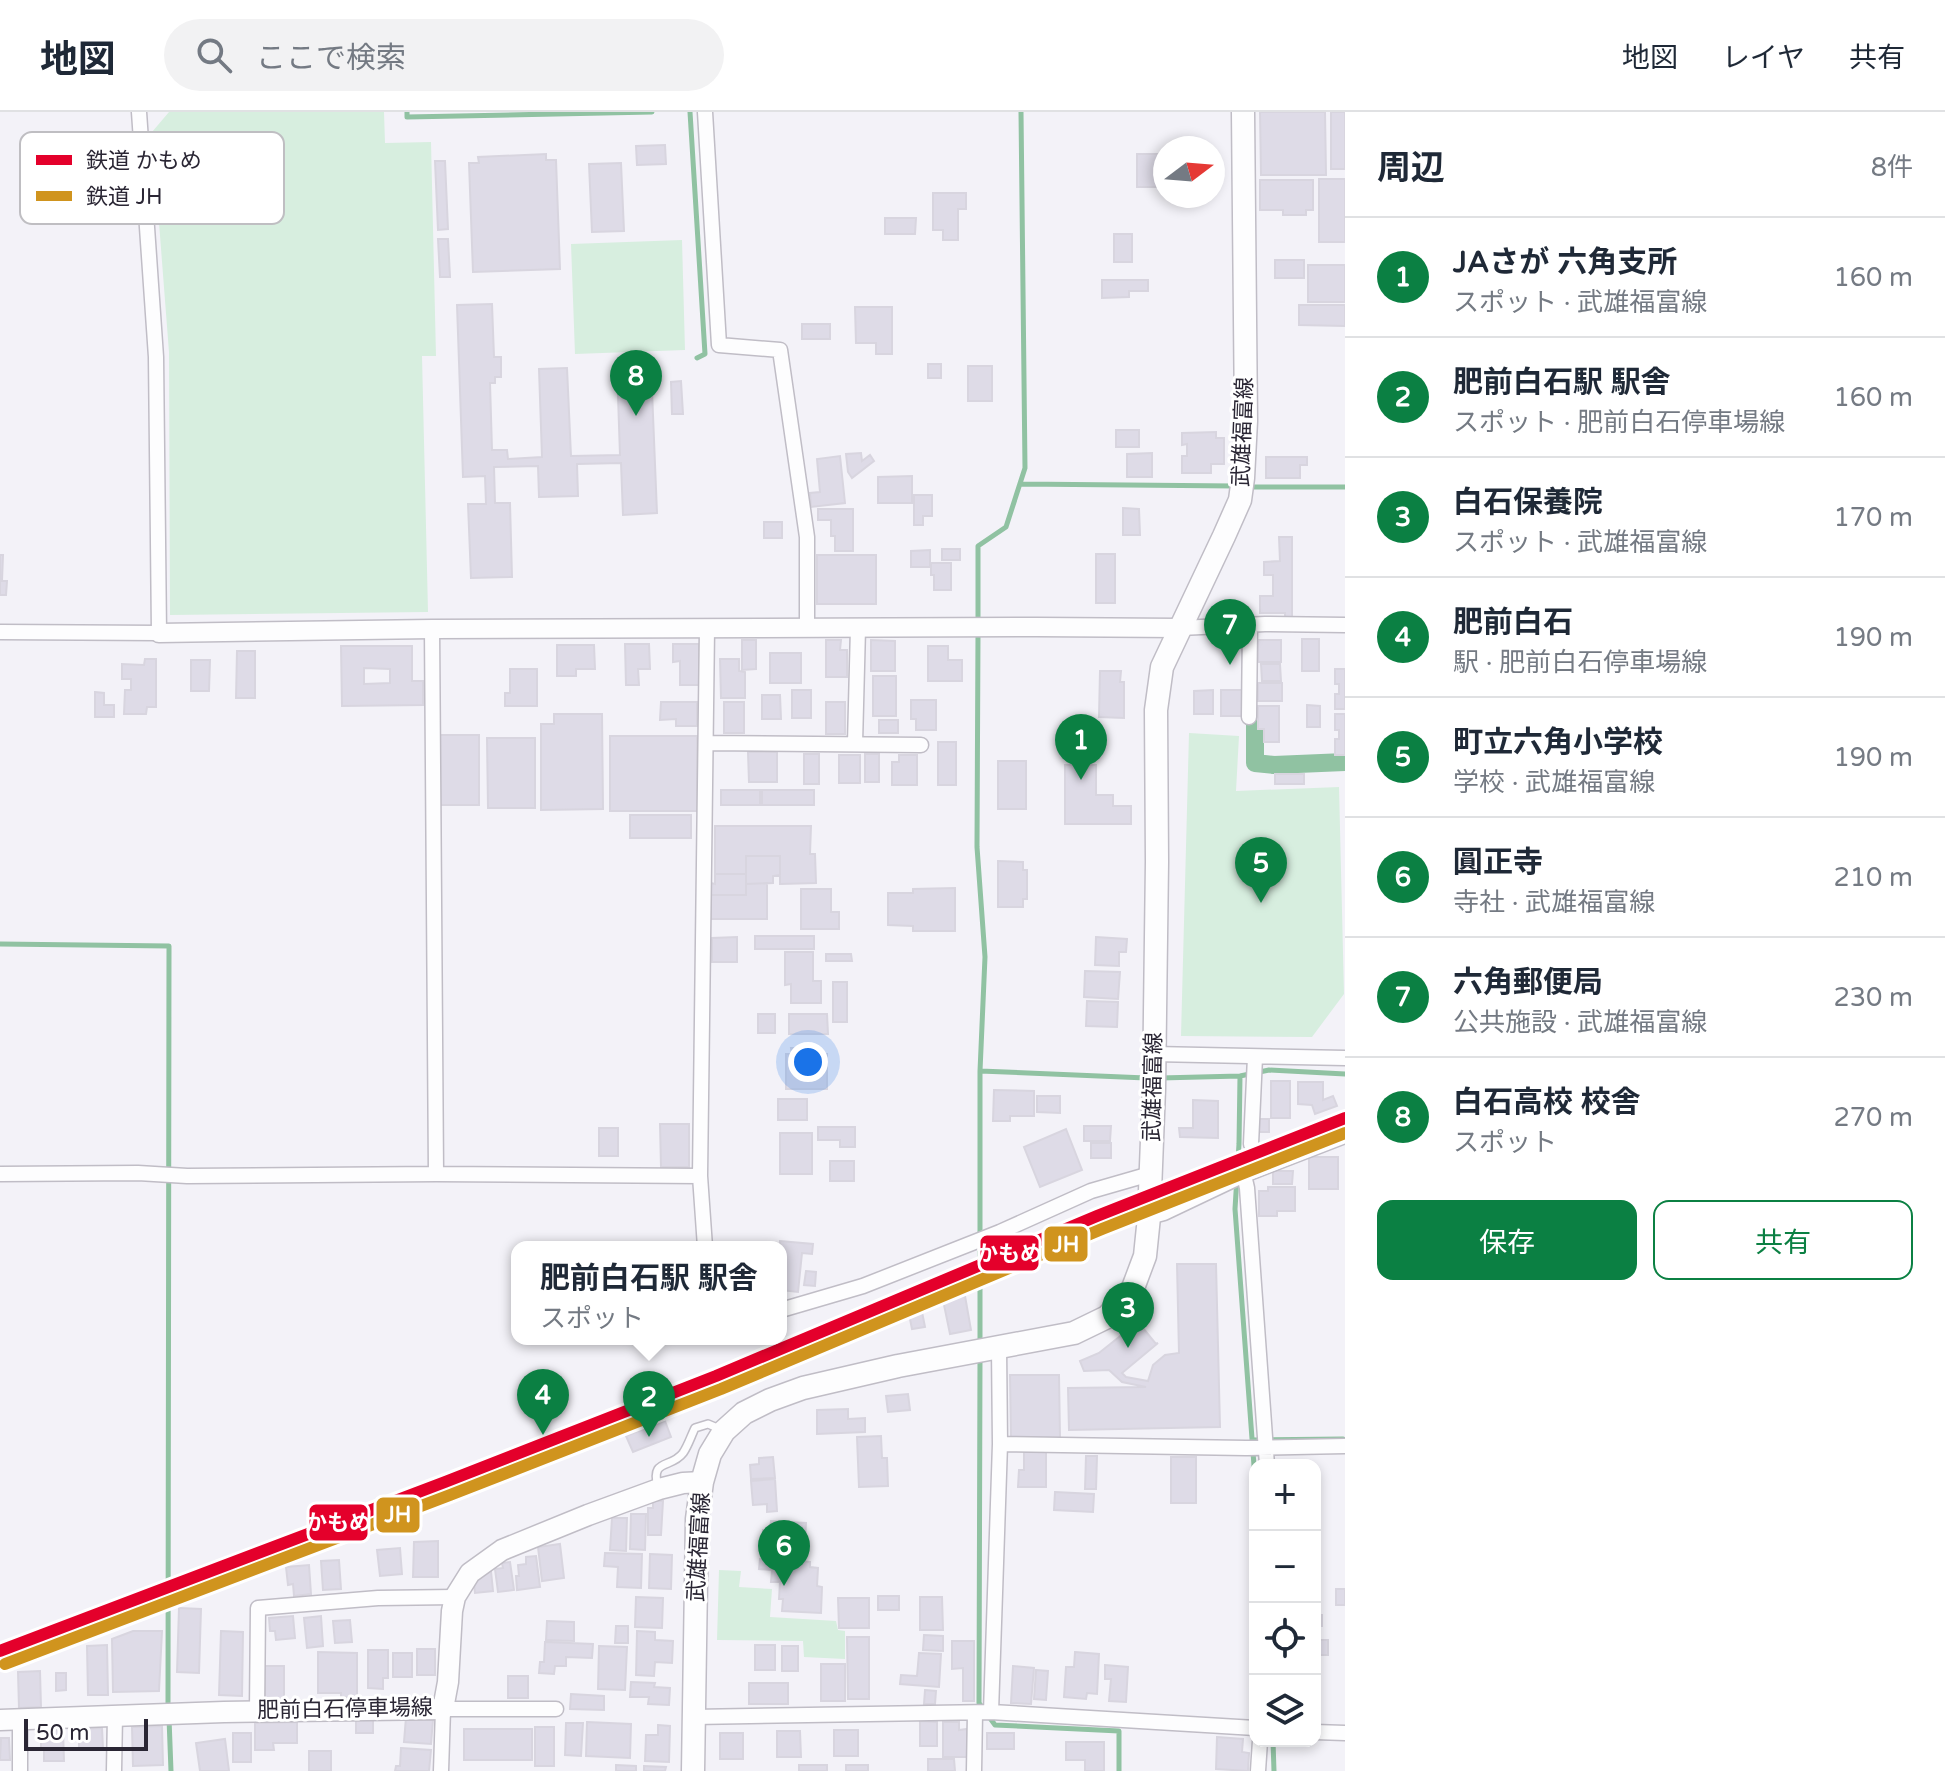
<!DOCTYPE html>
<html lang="ja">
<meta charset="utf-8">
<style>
:root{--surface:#fff;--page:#f2f2f3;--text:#1f2937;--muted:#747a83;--line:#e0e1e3;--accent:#0b8043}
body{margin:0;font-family:"Varela Round","Noto Sans JP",sans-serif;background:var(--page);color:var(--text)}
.controls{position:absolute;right:24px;bottom:24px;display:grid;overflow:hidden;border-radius:16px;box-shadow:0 4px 12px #0003}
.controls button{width:72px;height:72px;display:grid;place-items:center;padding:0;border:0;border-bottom:2px solid var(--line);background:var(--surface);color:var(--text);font:40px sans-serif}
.compass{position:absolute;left:1153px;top:24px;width:72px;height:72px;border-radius:50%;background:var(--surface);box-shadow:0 4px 12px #0003;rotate:74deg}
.scale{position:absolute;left:24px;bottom:20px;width:124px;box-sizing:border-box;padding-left:8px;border:4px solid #2a2634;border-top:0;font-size:22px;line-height:28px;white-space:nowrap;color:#2a2634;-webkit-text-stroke:6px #fff;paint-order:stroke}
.you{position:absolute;left:808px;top:950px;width:28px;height:28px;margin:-20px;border:6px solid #fff;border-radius:50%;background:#1a73e8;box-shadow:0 0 0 12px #1a73e833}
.badge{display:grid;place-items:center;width:52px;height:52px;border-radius:50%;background:var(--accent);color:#fff;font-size:26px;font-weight:700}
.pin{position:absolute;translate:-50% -66px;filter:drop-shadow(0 2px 4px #0008)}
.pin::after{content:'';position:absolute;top:42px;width:28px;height:24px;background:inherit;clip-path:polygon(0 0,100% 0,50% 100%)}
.popup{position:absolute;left:511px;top:1129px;width:276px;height:104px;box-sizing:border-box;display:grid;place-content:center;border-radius:16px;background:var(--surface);filter:drop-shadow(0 2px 6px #0005);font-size:26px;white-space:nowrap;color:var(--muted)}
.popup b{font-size:30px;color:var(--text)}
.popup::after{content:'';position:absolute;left:50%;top:100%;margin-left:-16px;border:16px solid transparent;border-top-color:var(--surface)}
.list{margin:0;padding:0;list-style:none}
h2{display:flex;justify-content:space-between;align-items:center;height:104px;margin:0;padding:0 32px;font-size:34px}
h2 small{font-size:26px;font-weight:400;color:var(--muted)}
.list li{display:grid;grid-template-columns:52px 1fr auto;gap:24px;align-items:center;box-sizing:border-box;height:120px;padding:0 32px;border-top:2px solid var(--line)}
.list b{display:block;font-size:30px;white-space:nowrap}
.list p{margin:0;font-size:26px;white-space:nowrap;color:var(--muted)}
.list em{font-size:26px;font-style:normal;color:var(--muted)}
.actions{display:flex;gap:16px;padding:24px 32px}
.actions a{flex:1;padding:18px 0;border:2px solid var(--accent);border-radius:16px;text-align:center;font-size:28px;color:var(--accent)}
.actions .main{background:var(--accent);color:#fff}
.icon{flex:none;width:44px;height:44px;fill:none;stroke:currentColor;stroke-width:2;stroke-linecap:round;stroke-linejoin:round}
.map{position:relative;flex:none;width:1345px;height:1659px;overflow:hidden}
header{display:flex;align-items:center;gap:48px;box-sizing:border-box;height:112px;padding:0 40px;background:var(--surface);border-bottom:2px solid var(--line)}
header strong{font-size:38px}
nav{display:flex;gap:44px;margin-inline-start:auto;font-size:28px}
.search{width:560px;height:72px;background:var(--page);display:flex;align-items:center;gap:20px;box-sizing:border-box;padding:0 28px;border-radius:44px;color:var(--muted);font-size:30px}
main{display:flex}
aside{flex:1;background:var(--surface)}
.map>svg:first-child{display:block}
</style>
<header>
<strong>地図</strong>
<div class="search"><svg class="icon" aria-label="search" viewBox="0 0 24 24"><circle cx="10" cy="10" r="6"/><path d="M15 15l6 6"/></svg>ここで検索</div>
<nav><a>地図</a><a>レイヤ</a><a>共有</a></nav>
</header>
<main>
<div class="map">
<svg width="1345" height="1659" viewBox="0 0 1345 1659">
<rect width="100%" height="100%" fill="#f3f2f8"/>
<path fill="#d7eedf" d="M169 0H384L385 31 431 30 436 244H422L428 500 170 503 169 240 152 20Z
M682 128 685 238 575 242 571 132Z
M1189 621 1239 624 1236 679 1339 675 1344 882 1312 925 1181 924Z
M719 1458 741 1459 739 1475 772 1477 770 1505 836 1509 838 1518 845 1519V1547L804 1545 803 1529 717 1528Z"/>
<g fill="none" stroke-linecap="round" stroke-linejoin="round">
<path stroke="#90c2a2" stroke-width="5" d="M407 0V5L652 0
M690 0 705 242 697 246
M1020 372 1235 374
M1249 375H1345
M978 510V434L1006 415 1025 356 1021 0
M978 520 977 735 985 845 980 959 1146 966
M0 832 169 834 168 1596
M1240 964 1239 1032 1235 1097 1255 1367
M1160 966 1240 964 1269 958 1345 962
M980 1234V959
M980 1244 979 1591 995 1613 1119 1619V1659
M1252 1328 1343 1327
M169 1606 171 1659
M1273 1629 1274 1659"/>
<path stroke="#90c2a2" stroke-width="18" d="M1255 611V651L1274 653 1345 650"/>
</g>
<path fill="#dedbe7" stroke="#d8d5df" stroke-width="2" fill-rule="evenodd" d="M1260 0H1325L1326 63H1261Z
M1331 0H1345V57H1331Z
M665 33 666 52 637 53 636 34Z
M546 42V48H556L560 157 473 160 469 51H479L478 45Z
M1137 42H1160V75H1137Z
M435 49H445L448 117 438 118Z
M621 51 624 119 592 120 589 52Z
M1319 67H1345V130H1319Z
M1260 68H1313V98H1306V103H1283V98H1260Z
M933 81H966V97H958V128H943V118H933Z
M885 106H916L915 122H885Z
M1114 122H1132V150H1114Z
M438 127H448L450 165H440Z
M1275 148H1304V166H1275Z
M1308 153H1345V190H1308Z
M1102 168H1148V179H1129V185L1102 186Z
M492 192 494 245H501V265H495V271H490L492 338H507L508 347 542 345 539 257 567 256 571 344 620 343 617 255 651 254 657 401 623 403 621 351 577 352 578 384 539 385 538 354 494 355 495 391H510L512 465 471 466 468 392H486L485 364 463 365 457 193Z
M1299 193H1345V214L1299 213Z
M855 195H892V242H876V231H856Z
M802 212H830V227H802Z
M928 252H941V266H928Z
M968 254H992V289H968Z
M681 269 683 302H672L671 270Z
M1116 318H1139V335H1116Z
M1216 320V326H1224V352H1211V361H1182V344H1187V332L1182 333V321Z
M861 341 862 349 870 343 874 349 852 366 848 360 846 342Z
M1152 341V365H1127V342Z
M840 344 845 391 811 395 810 381 820 380 817 347Z
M1266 345H1307V353H1300V366H1266Z
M912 364V391H878V365Z
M914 383H932V404H923V413H914Z
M1123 396 1139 397 1140 423H1123Z
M818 397H853V439H835V424H831V408H818Z
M764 410H782V426H764Z
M1279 425H1292V508H1285V501H1260V484H1273V463H1264V450L1280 449Z
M942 437H960V448H942Z
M930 438V455H911V439Z
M1096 442H1115V491H1096Z
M0 443H3L2 469H7L6 483H0Z
M817 443H876V492H817Z
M931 451H951V478H934V463H931Z
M1302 527H1319V559H1302Z
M742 528H756V557L742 558Z
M826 528H841L840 538H847V565H826Z
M871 528 895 529V559H871Z
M1258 528H1281V550H1258Z
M625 532H649L650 557H638L639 573H626Z
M673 532H699V573H680V549L673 550Z
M557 533H594L595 557H576V564H557Z
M341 534H412V569H423V593L342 594ZM364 556 390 557V571L364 572Z
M928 534H948V548H962V569H928Z
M237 539H255V586H236Z
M770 541H801V571H770Z
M145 547H156V595H147L146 602H124L125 578H131V567H122V552L144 553Z
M720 547H739V559L745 560V586H721Z
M191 548H210L209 579H191Z
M1261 552H1280L1281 569H1262Z
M510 557H537V594H505V581H510Z
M1335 557H1345V597H1335V582H1339V572H1335Z
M1100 559H1121L1120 570H1124V606L1099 605Z
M873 564H896V604H873Z
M1258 571H1282V589H1258Z
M792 578H811V606H792Z
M1213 578V602H1194V579Z
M1221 578H1244V604H1221Z
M95 580 104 581V593H114V605H95Z
M762 583H780L781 607H762Z
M911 588H936V618H916V607H911Z
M661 590H697V614H676V607L660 608Z
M724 590H744V621H724Z
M826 590H845V622H826Z
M1307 593 1320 594V615H1307Z
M1258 594H1279V630H1264V617H1258Z
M554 602H602L603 697 541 698V612H554Z
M1335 602H1345V643H1335V627H1339V618H1335Z
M879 608H898V621H879Z
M440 623H479V693H440Z
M610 624H697V699H610Z
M487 626H535V696H488Z
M938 630H956V673H938Z
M748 640H777V670H749Z
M804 642H819V672H804Z
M865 642H879V670H865Z
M839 643H860V671H839Z
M899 643H917V673H892V650H899Z
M998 649H1026V697H998Z
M1065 653H1096V683H1113V694H1131V712H1065Z
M1275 662H1304V672H1275Z
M721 678H760V693H721Z
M762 678H814V693H762Z
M630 703H691V726H630Z
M715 714H811L810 742H815L816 771 780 772V744H746V762H715Z
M746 744H780V763L773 764V771L746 772Z
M998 749 1023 750V758H1027V787H1023V795H998Z
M715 762H746V783H711V771L715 772Z
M767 771V807H711V783H746V772Z
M955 776V819H913V814L888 813V781H913V777Z
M801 777H831V800H839V817H801Z
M755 824H814V837H755Z
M737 825V850H712V826Z
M1096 825 1127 827 1126 840H1119V854L1095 853Z
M785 840H813V869H821V891H791V872L785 873Z
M826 842H851L852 849H826Z
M1085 859 1120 860 1118 887 1084 885Z
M833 870H847V910H833Z
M1087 889 1118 890 1117 915 1086 914Z
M758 902H775V921H758Z
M789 902H827L828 922H789Z
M791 936H804V942H827V977H786V942H792Z
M1271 969H1290V1006H1271Z
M1298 970H1323V988L1333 984 1337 994 1315 1002 1312 993 1298 992Z
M994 978 1034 979V1004H1010V1009H993Z
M1037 984H1060V1001L1037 1000Z
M778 987H807V1008H778Z
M1193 988 1218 989V1026L1180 1025 1179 1016H1193Z
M1255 1007H1269V1020H1255Z
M660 1012H689V1055H661Z
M1084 1014H1111L1110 1029H1084Z
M818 1015H855V1035H840V1028H818Z
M599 1016H618V1044H599Z
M1066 1017 1082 1058 1040 1075 1024 1035Z
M780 1021H812V1062H780Z
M1091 1031H1111V1046H1091Z
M1309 1045H1338V1077H1309Z
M830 1049H854V1069H830Z
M1273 1059H1293L1292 1072H1273Z
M1268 1075H1295V1099H1277V1104H1259V1079H1268Z
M780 1129 813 1132 812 1142 802 1141 798 1180 781 1178Z
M1177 1152H1216L1220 1315 1069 1318 1068 1276 1146 1275 1122 1270 1109 1258 1084 1259 1080 1249 1099 1241 1138 1210 1156 1232 1158 1231 1122 1261 1126 1265 1148 1269 1153 1253 1165 1243 1179 1241Z
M806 1159 816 1160 815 1174 804 1173Z
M965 1184 971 1218 950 1222 943 1188Z
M922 1200 925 1215 912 1217 909 1202Z
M1010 1263H1059L1060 1326H1011Z
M908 1282 910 1298 888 1300 886 1284Z
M848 1297V1307L865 1306V1320L817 1322V1298Z
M665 1309 671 1325 633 1340 626 1324Z
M881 1324 882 1346H887L888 1374 859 1375 857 1325Z
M1024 1340H1046V1375H1018L1019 1358H1024Z
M1086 1344H1097L1096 1377H1085Z
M773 1345 775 1366 751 1367 750 1353 759 1352V1346Z
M1171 1345H1196V1391H1171Z
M775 1367 777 1399 767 1400V1392L753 1393 751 1369Z
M1055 1380 1094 1382 1093 1400 1054 1398Z
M653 1389H663L661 1423H648V1396H653Z
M631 1402H646L645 1438 630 1437Z
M612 1406H627L626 1439 610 1438Z
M771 1409 806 1411 804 1446 769 1444V1434H762L763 1418H770Z
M438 1429V1465H413L414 1430Z
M560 1432 564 1466 542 1469 538 1435Z
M400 1436 402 1462 380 1464 377 1438Z
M605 1441 642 1442 641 1476 617 1475 618 1455 604 1454Z
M650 1442 672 1443 671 1477 649 1476Z
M536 1444 540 1475 517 1478 516 1464H519L518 1453 526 1452V1445Z
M760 1447 810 1450V1455L818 1456 817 1474 822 1475 821 1501 782 1499 783 1487H779L780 1470H771L772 1458 759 1457Z
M339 1448 341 1477 323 1478 321 1449Z
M510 1450 514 1478 498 1480 495 1457 503 1456 502 1451Z
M309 1453 311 1482 294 1484 293 1472 288 1473 286 1455Z
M491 1459 493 1479 475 1481 474 1472 482 1460Z
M1336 1477H1345V1493H1336Z
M878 1484H899V1498H878Z
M636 1485 663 1486 662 1516 635 1515Z
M920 1485H942L943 1518H920Z
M838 1486H869V1516H839Z
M179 1496 201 1497 199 1561 177 1560Z
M1315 1503H1322V1514H1315Z
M293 1504 295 1526 276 1528 275 1519H270L269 1506Z
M321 1504 323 1534 307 1536 304 1506Z
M350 1508 352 1530 335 1531 333 1509Z
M547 1509 574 1510V1529L546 1528Z
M616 1514H628V1531H615Z
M133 1519H162L159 1579 113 1580 112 1527Z
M221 1519 243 1520 242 1584 219 1583Z
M637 1519 655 1520V1528L673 1529 672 1551 655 1550 654 1564 636 1563Z
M924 1523 943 1524V1539L923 1538Z
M847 1525H869V1587H848Z
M1315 1528H1328V1543H1315Z
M952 1529H974V1589H963V1556L952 1557Z
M545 1530 593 1532 592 1546 566 1545V1554H555L554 1562 539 1561 540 1550H544Z
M107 1533 108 1583H88L87 1534Z
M755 1533H775V1558H755Z
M599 1534 627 1535 625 1578 598 1577Z
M782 1534H798V1559H782Z
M417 1537H435V1563H417Z
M368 1538H388V1566H383V1577L368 1576Z
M318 1540 357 1541V1585H341V1581H318Z
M1075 1540 1099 1542 1097 1582 1087 1581 1086 1587 1064 1585 1066 1555H1074Z
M393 1541H412V1565H393Z
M919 1541 941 1542 939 1575 900 1572 901 1563 917 1564Z
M821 1552H845V1589H821Z
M1105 1553 1128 1555 1126 1590 1109 1589 1111 1567H1105Z
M265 1554H284V1588H265Z
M1013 1554 1034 1556 1031 1592 1011 1591Z
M1036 1558 1048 1559 1046 1588 1034 1587Z
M40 1559 41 1595 19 1596 18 1560Z
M56 1561H66V1578L56 1579Z
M508 1564H528V1586H508Z
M631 1570 655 1571 654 1575 670 1576 669 1593 648 1592 649 1585H630Z
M749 1571H788V1592H749Z
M925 1578 936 1579 935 1592H924Z
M571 1582 604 1584V1598L570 1597Z
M406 1605 433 1608 431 1632 404 1630Z
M356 1607H373V1621H356Z
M920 1609 937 1610V1634H920Z
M297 1610V1631H273L274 1638H255V1611Z
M587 1610 631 1612 630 1646 586 1644Z
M943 1610H959V1618L967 1617V1645H943Z
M566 1611H583L581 1644 565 1643Z
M658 1613 670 1614 669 1650 645 1649 646 1623H658Z
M162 1614 163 1653 133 1654 132 1615Z
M535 1615H554V1654H535Z
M102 1616 103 1637 79 1638V1617Z
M464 1617H532V1648H464Z
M63 1618 64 1649H44V1638H41V1619Z
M834 1618H858V1644H834Z
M777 1619H800L801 1645H777Z
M233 1621H251V1650H233Z
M720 1621H743V1647H720Z
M987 1621H1014V1637H987Z
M1217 1625 1243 1627 1242 1640 1249 1641 1248 1659 1216 1657Z
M1 1626H9L10 1648H0Z
M225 1627 229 1659H200L196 1631Z
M1066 1630H1104V1659H1085V1648H1066Z
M401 1636 431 1638 429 1659H395L396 1654H400Z
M309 1639H331V1659H309Z
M928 1647H954L955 1659H928Z
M616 1653 636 1654V1659H616Z
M799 1653H827V1659H799Z
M846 1653H868V1659H846Z
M644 1654 666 1655 665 1659H644Z"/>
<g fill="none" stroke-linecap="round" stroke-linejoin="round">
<g stroke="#c0bdc6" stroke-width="10">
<path id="service" d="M658 1375C650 1346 671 1357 683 1341 688 1334 691 1324 695 1316L708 1312 720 1317"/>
</g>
<g stroke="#c0bdc6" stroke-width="17">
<path id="minor" d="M705 0 719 233 780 238 807 425V516
M1180 516 1265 512 1345 513
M432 517 436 1062
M0 520 159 521 156 245 139 0
M1249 605 1250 514
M706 631 921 633
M855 631 858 516
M1154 942 1345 946
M1251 1032 1255 945
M0 1062 138 1061 187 1064 436 1062 700 1064
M1244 1063 1247 1076 1267 1353
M1149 1105 1164 1101 1244 1063 1345 1024
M705 1135 700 1064 707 517
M781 1198 863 1174 1000 1120 1091 1079 1150 1062
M1000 1332 1246 1336 1345 1334
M257 1599 258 1496 378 1486 455 1485
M991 1600 1000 1332 999 1236
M694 1605 991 1600 1255 1616
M20 1607V1659
M1315 1620 1345 1621
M114 1659 115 1603
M441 1659 443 1597H556
M974 1659 975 1601
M1258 1659 1260 1629"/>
</g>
<g stroke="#c0bdc6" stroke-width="21">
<path id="tertiary" d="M159 521 432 517 1036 515 1180 516"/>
</g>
<g stroke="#c0bdc6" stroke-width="23">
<path id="secondary" d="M0 1608 224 1600 443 1597 448 1570 452 1499 455 1485 470 1461 502 1438 588 1403 659 1377 683 1371 702 1370"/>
</g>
<g stroke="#c0bdc6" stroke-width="25">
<path id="primary" d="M693 1659 697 1407 702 1370 710 1342 724 1319 744 1301 770 1288 803 1276 898 1254 1074 1221 1107 1205 1133 1176 1145 1144 1149 1105 1154 977 1157 750 1156 598 1162 555 1224 424 1240 388 1243 366 1246 309 1243 0"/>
</g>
<use href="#service" stroke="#fdfdfe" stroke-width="7"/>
<use href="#minor" stroke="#fdfdfe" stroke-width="14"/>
<use href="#tertiary" stroke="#fdfdfe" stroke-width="18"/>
<use href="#secondary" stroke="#fdfdfe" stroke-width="20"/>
<use href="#primary" stroke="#fdfdfe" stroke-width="22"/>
<g stroke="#fff" stroke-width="18">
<path id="rail-1" d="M0 1539 445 1370 716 1264 1097 1104 1345 1006"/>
</g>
<g stroke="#fff" stroke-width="18">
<path id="rail-2" d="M5 1552 450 1383 721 1277 1102 1117 1345 1021"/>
</g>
<use href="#rail-1" stroke="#e4002b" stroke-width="12"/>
<use href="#rail-2" stroke="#d0941e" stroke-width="12"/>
</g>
<g text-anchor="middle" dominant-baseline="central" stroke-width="6" stroke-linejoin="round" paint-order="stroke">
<g font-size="22" fill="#2a2634" stroke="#fff">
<text transform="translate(1243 320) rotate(-88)">武雄福富線</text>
<text transform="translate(1153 975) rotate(-89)">武雄福富線</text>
<text transform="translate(699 1435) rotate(-87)">武雄福富線</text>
<text transform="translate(345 1597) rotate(-1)">肥前白石停車場線</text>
</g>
</g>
<rect x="20" y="20" width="264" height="92" rx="12" fill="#fff" stroke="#bfbec2" stroke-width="2"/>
<rect x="36" y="43" width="36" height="10" fill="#e4002b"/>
<rect x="36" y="79" width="36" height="10" fill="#d0941e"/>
<g font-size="22" fill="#2a2634">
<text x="86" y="56">鉄道 かもめ</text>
<text x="86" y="92">鉄道 JH</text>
</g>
<g stroke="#fff" stroke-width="3">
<rect x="1043" y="1113" width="46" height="38" rx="8" fill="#d0941e"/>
<rect x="979" y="1122" width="61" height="38" rx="8" fill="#e4002b"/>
<rect x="375" y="1384" width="46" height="38" rx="8" fill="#d0941e"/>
<rect x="308" y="1391" width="61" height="39" rx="8" fill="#e4002b"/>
</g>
<g font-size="22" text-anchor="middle" font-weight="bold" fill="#fff">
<text x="1066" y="1140">JH</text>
<text x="1009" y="1149">かもめ</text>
<text x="398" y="1410">JH</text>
<text x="338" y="1418">かもめ</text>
</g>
</svg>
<div class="controls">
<button>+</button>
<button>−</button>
<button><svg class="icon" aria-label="locate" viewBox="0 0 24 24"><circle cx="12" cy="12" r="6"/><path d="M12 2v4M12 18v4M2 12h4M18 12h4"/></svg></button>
<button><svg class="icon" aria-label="layers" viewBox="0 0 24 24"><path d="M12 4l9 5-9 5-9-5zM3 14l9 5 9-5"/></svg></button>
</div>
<svg class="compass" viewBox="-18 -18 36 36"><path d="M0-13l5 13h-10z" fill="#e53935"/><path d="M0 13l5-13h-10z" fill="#747a83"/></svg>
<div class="scale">50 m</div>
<div class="you"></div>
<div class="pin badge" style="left:1081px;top:668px">1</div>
<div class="pin badge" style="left:649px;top:1325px">2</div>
<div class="popup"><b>肥前白石駅 駅舎</b>スポット</div>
<div class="pin badge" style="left:1128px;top:1236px">3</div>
<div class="pin badge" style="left:543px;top:1323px">4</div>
<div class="pin badge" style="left:1261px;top:791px">5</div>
<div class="pin badge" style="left:784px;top:1474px">6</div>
<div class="pin badge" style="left:1230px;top:553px">7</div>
<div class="pin badge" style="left:636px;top:304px">8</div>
</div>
<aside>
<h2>周辺<small>8件</small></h2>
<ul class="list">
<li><span class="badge">1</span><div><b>JAさが 六角支所</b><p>スポット · 武雄福富線</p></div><em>160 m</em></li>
<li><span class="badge">2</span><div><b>肥前白石駅 駅舎</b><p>スポット · 肥前白石停車場線</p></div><em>160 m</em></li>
<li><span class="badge">3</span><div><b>白石保養院</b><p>スポット · 武雄福富線</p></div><em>170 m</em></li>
<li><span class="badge">4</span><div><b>肥前白石</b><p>駅 · 肥前白石停車場線</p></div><em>190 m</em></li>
<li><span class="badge">5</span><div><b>町立六角小学校</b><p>学校 · 武雄福富線</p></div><em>190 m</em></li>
<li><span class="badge">6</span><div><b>圓正寺</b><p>寺社 · 武雄福富線</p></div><em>210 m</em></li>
<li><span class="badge">7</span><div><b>六角郵便局</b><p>公共施設 · 武雄福富線</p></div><em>230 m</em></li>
<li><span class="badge">8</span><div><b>白石高校 校舎</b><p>スポット</p></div><em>270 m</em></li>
</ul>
<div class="actions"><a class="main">保存</a><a>共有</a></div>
</aside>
</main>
